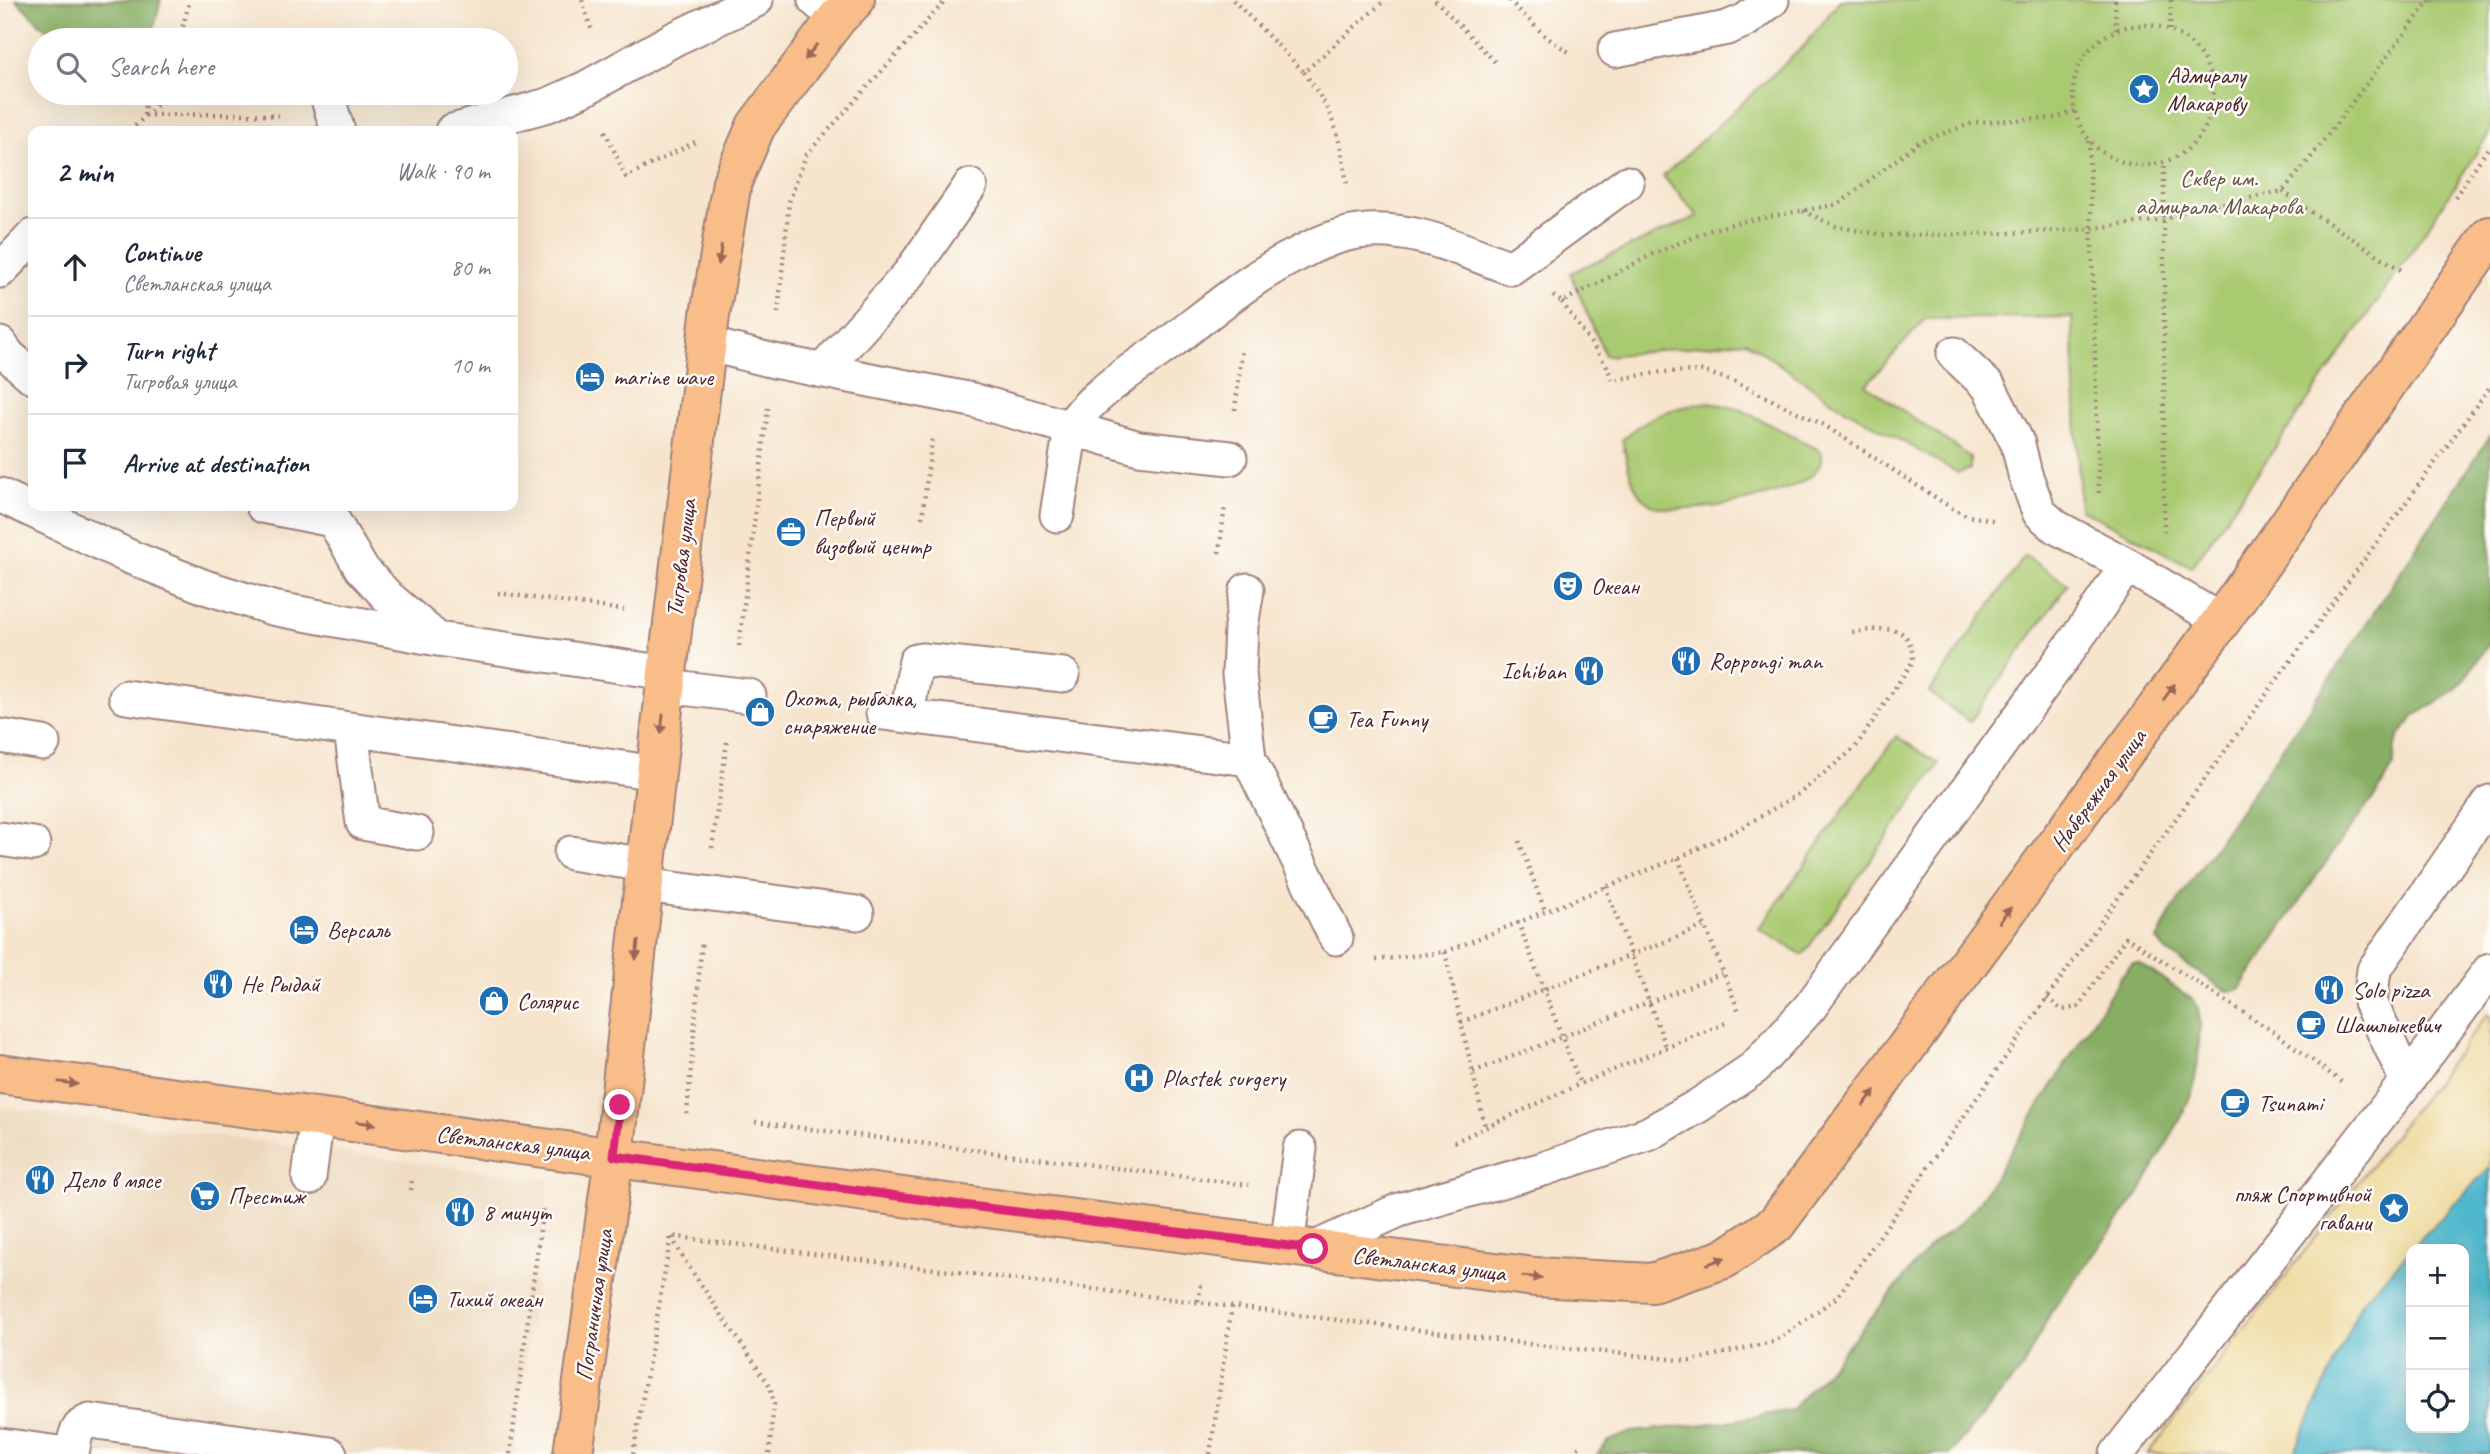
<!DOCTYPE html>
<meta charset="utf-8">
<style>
:root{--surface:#fff;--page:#f2f2f3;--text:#1f2937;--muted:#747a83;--line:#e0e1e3}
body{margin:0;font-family:Caveat,sans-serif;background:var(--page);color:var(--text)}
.controls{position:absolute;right:21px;bottom:21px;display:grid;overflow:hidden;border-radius:14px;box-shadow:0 7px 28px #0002}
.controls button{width:63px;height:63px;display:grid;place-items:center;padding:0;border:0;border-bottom:2px solid var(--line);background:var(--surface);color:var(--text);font:35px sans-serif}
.stop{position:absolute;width:21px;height:21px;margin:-16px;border:5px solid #db2777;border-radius:50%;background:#fff}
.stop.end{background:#db2777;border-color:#fff;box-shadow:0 2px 7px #0008}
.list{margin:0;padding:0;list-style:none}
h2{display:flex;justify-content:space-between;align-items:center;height:91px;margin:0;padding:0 28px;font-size:30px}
h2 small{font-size:23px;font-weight:400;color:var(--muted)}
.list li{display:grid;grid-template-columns:46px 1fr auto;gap:21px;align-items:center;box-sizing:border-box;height:98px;padding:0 28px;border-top:2px solid var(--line)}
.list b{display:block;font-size:26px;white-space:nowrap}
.list p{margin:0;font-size:23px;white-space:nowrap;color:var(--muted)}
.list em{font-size:23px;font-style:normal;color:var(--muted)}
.icon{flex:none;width:38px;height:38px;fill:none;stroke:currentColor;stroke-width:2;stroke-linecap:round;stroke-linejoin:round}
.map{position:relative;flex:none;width:2490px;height:1454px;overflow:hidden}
.search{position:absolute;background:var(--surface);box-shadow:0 7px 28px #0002;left:28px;top:28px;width:490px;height:77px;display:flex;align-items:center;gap:18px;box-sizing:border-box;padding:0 24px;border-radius:38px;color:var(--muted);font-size:26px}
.panel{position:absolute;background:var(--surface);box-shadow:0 7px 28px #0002;left:28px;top:126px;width:490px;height:385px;border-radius:14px}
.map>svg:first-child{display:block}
</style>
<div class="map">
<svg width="2490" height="1454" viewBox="0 0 2490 1454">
<rect width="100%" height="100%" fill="#fdfcf7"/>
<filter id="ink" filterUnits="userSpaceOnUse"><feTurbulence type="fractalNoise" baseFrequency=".0143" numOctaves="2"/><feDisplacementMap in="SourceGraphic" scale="14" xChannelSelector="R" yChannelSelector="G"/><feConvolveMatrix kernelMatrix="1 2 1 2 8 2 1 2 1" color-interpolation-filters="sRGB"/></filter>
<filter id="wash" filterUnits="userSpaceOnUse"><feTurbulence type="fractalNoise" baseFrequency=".00686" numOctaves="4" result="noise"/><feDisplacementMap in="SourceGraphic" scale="28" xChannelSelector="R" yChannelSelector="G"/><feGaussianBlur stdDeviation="1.57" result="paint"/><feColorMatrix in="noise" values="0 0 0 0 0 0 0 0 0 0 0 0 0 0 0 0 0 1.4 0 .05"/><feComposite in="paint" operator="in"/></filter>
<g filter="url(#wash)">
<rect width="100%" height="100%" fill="#f6e4cc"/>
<path fill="#ecd7ba" d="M0 1107 549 1180 513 1454H0Z"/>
<path fill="#aaca72" stroke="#7a744e" stroke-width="2" d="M1840 0H2490V132L2408 257 2192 567 2080 509 2072 317 1925 319 1866 385 1970 457V469L1958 473 1838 405 1746 341 1607 356 1605 355 1570 273 1698 216 1663 176 1805 45Z
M1710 402 1742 410 1821 451C1822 458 1821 464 1816 471 1796 496 1676 521 1648 503 1631 492 1627 459 1622 440 1651 413 1671 408 1710 402Z
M2025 556 2068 584 1970 722 1929 692Z
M1896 736 1939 764 1803 955 1759 929Z"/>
<path fill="#87ae64" stroke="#686648" stroke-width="2" d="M16 0H161L154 27 142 40H57Z
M2490 436V642L2461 684 2449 695 2414 716 2399 736 2394 750V765L2378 792 2339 843 2243 985 2238 990 2226 991 2166 951 2157 940 2172 910 2335 671Z
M2133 963H2139L2192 999 2198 1008 2200 1022 2198 1062 2193 1089 2182 1116 2142 1189 2051 1312 2022 1369 1950 1454H1597L1609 1441 1631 1432 1724 1422 1791 1410 1825 1373 1933 1243 1955 1228 1977 1205 2122 975Z"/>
<path fill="#eeda9e" stroke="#9c7c64" stroke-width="2" d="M2487 1015H2490V1167L2361 1303 2294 1454H2148Z"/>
<path fill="#4fb8cc" stroke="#4c6c7c" stroke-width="2" d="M2490 1167V1454H2294L2361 1303 2411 1250V1428H2464V1249H2411Z"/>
</g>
<g filter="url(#ink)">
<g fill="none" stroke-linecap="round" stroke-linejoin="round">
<g stroke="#a0827c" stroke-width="37">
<path id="service" d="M815 0 837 18
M1615 50 1727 28 1746 20 1772 0
M326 93 338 131
M452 131 548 105 586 88 674 39 756 0
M0 271 33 236
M0 344 9 356 33 377
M707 344 774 361 972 400 1071 428C1086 397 1143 363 1171 342 1212 311 1252 276 1298 254 1316 244 1337 235 1358 232 1412 225 1461 250 1511 268L1627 183
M1954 354 1989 387 2018 444 2025 474 2039 512 2056 527 2127 565 2221 621
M822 371 910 273 970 186
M0 495 130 557 205 587 272 608 438 639 667 673
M263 506 333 520 361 568 388 597 436 638
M1057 515 1071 428 1139 448 1230 458
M1247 590 1241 626 1239 674 1249 759
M666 686 749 696
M126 697 657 773
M883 713 1249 759 1336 938
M907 716 916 661 922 660 1063 675
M351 730 363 823 417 833
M0 736 43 743
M0 839 33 844
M571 853 646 865
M644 885 857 913
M2407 1081 2370 1002 2374 970 2490 802
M309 1178 317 1116
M1287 1246 1300 1149
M1313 1249 1399 1210 1543 1169 1648 1134 1698 1106 1754 1068 1810 1007 2090 620 2127 565
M1 1445 66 1454
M72 1454C75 1439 74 1426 90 1421L330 1454
M2117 1454 2407 1081 2490 970"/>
</g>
<g stroke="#a0827c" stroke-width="42">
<path id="primary" d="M0 1074 947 1203 1535 1277 1652 1283 1724 1259 1776 1224 2221 621 2490 236
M573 1454 614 1156 667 673 710 315 732 182 756 126 837 18 855 0"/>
</g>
<path stroke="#a0827c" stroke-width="4.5" stroke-dasharray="2 5" stroke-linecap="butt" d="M582 0 592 31
M1233 0 1304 72 1385 0
M1435 0 1495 62
M1509 0 1546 37 1569 52
M2115 0 2116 31
M2073 95a70 70 0 1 1 140 0a70 70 0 1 1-140 0Z
M2170 30 2171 0
M179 40 190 0
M1304 72C1334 114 1341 136 1347 187
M144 115 244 114 283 116
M144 115 146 93
M130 131 169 93
M605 131 626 177 695 142
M2089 141 2099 496
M2283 191 2302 206 2404 272
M2455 197 2490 145
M1803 211 1837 227 1884 235 1986 234 2076 230 2163 220 2182 212 2283 191 2308 161 2430 0
M1553 296 1562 302 1653 254 1711 230 1735 223 1839 204 1919 142 1976 122 2056 118 2075 111
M1562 302 1607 366 1612 380 1662 372 1702 371 1733 381 1824 425 1950 507 1968 516 1993 520
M778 313 789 202 806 155 946 0
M1235 410 1242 349
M922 518 932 439
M2164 532V162
M1219 553 1225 506
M498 593 624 610
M739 646 768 408
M1519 841 1545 911
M712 848 727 742
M1678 858 1739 1012
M1605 886 1667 1049
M1518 922 1580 1084
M1445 952 1485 1126
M1376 960 1445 952 1678 858 1737 830 1800 793 1855 748 1913 661C1912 619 1881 630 1851 632
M2047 998 2062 1010 2078 1007 2126 937 2280 1036 2344 1084
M1461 1022 1705 926
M1473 1072 1723 973
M687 1114 702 940
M755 1122 1249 1185
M1454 1142 1580 1084 1728 1022
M411 1190 412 1179
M1198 1301 1201 1285
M510 1454 543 1208
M633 1454 671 1236
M769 1454 774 1404 770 1386 685 1261 671 1236 1537 1345 1690 1361 1776 1341 1837 1297 2097 927 2490 387
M1210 1454 1232 1306
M1573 1454 1581 1445"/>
<use href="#service" stroke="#fff" stroke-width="33"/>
<use href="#primary" stroke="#f8bd89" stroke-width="38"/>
</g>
<defs><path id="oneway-solid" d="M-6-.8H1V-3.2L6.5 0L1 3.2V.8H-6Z" transform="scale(1.75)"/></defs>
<g fill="#986655">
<use href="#oneway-solid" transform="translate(811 52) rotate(127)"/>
<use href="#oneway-solid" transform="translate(720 255) rotate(99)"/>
<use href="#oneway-solid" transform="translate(2169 692) rotate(-54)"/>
<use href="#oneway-solid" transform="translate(662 724) rotate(96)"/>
<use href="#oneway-solid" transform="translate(2005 915) rotate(-53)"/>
<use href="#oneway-solid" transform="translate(637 950) rotate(96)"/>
<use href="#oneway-solid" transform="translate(68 1083) rotate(8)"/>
<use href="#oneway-solid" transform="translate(1869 1098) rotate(-53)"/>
<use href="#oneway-solid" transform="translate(366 1123) rotate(8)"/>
<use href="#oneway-solid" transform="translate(1716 1261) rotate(-21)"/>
<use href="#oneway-solid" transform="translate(1532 1277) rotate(5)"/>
</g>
</g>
<g fill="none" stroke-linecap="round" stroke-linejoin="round" filter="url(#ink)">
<path stroke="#db2777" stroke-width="9" d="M620 1105 614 1156 947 1203 1313 1249"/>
</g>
<defs>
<g id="sight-disc" transform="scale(1.575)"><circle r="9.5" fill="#1f6fb2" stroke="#fdfcf7"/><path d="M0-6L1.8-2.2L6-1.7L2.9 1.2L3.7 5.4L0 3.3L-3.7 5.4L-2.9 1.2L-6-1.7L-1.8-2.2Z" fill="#fff"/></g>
<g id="hotel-disc" transform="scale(1.575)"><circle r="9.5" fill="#1f6fb2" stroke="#fdfcf7"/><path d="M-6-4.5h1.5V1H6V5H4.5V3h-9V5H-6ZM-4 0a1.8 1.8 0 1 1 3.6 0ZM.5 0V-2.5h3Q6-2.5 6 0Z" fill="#fff"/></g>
<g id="office-disc" transform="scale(1.575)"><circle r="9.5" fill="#1f6fb2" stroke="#fdfcf7"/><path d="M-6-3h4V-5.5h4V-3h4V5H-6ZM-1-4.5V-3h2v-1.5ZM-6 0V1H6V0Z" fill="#fff"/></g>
<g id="theatre-disc" transform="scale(1.575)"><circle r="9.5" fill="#1f6fb2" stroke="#fdfcf7"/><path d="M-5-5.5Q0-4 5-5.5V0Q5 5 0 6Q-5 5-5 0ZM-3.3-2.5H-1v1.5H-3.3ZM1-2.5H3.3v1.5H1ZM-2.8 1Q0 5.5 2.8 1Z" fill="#fff"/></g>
<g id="restaurant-disc" transform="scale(1.575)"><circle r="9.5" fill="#1f6fb2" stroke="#fdfcf7"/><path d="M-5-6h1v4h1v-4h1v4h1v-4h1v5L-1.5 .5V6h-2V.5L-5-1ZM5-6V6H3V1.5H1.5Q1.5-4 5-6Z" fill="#fff"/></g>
<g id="shop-disc" transform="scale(1.575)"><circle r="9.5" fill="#1f6fb2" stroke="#fdfcf7"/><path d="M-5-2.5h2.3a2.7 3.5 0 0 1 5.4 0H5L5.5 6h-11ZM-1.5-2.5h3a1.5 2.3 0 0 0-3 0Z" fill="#fff"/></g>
<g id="cafe-disc" transform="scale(1.575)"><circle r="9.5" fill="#1f6fb2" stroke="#fdfcf7"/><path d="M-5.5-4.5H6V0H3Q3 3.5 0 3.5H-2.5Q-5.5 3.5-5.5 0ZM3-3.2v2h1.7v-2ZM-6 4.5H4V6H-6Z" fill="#fff"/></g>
<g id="hospital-disc" transform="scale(1.575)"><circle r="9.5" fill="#1f6fb2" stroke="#fdfcf7"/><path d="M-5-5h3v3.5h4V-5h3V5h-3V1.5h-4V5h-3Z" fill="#fff"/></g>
<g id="supermarket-disc" transform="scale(1.575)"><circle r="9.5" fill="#1f6fb2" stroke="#fdfcf7"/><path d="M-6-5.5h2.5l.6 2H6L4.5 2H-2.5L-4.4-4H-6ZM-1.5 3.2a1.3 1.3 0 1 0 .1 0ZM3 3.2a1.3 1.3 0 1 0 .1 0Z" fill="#fff"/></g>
</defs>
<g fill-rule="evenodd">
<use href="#sight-disc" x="2144" y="89"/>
<use href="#hotel-disc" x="590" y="377"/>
<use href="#office-disc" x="791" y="532"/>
<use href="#theatre-disc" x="1568" y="586"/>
<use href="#restaurant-disc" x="1686" y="661"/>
<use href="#restaurant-disc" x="1589" y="671"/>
<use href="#shop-disc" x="760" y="712"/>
<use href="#cafe-disc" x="1323" y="719"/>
<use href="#hotel-disc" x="304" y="930"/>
<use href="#restaurant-disc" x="218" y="984"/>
<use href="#restaurant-disc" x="2329" y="990"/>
<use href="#shop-disc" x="494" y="1001"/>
<use href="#cafe-disc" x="2311" y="1025"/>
<use href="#hospital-disc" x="1139" y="1078"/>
<use href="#cafe-disc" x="2235" y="1103"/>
<use href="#restaurant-disc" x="40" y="1180"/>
<use href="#supermarket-disc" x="205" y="1196"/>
<use href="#sight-disc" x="2394" y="1208"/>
<use href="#restaurant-disc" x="460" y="1212"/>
<use href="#hotel-disc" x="423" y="1299"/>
</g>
<g text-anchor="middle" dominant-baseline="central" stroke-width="5" stroke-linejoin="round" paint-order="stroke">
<g font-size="24" fill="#4a1f2b" stroke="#fdfcf7" text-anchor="start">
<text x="2167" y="75">Адмиралу<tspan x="2167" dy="28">Макарову</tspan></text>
<text x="613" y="377">marine wave</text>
<text x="814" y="518">Первый<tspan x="814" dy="28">визовый центр</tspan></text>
<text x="1591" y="586">Океан</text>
<text x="1709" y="661">Roppongi man</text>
<text x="1566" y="671" text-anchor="end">Ichiban</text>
<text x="783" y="698">Охота, рыбалка,<tspan x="783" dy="28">снаряжение</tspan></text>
<text x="1346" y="719">Tea Funny</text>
<text x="327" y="930">Версаль</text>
<text x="241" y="984">Не Рыдай</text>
<text x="2352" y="990">Solo pizza</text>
<text x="517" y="1001">Солярис</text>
<text x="2334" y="1025">Шашлыкевич</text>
<text x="1162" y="1078">Plastek surgery</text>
<text x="2258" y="1103">Tsunami</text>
<text x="63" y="1180">Дело в мясе</text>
<text x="2371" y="1194" text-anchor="end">пляж Спортивной<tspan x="2371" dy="28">гавани</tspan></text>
<text x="228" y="1196">Престиж</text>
<text x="483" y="1212">8 минут</text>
<text x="446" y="1299">Тихий океан</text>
</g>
<g font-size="24" fill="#675240" stroke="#fdfcf7">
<text x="2219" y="178">Сквер им.<tspan x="2219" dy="28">адмирала Макарова</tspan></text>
</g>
<g font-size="24" fill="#4a1f2b" stroke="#fdfcf7">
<text transform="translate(681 558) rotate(-83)">Тигровая улица</text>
<text transform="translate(2098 790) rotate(-54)">Набережная улица</text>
<text transform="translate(513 1143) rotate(7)">Светланская улица</text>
<text transform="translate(1429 1264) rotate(7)">Светланская улица</text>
<text transform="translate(594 1305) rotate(-82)">Пограничная улица</text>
</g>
</g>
</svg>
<div class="controls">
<button>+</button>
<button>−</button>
<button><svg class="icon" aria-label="locate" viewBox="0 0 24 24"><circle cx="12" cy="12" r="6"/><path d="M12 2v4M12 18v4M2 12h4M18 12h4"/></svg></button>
</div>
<div class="stop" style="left:1313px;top:1249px"></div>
<div class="stop end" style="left:620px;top:1105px"></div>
<div class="search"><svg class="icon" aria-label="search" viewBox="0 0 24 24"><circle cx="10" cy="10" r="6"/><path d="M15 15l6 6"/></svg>Search here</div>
<section class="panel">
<h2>2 min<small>Walk · 90 m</small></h2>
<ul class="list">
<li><svg class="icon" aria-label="ahead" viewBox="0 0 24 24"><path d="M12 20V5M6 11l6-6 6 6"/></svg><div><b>Continue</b><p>Светланская улица</p></div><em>80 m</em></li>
<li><svg class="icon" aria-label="right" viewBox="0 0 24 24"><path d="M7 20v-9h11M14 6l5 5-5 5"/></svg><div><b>Turn right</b><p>Тигровая улица</p></div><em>10 m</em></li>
<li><svg class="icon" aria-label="arrive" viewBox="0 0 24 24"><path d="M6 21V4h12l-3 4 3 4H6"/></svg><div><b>Arrive at destination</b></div></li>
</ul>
</section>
</div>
